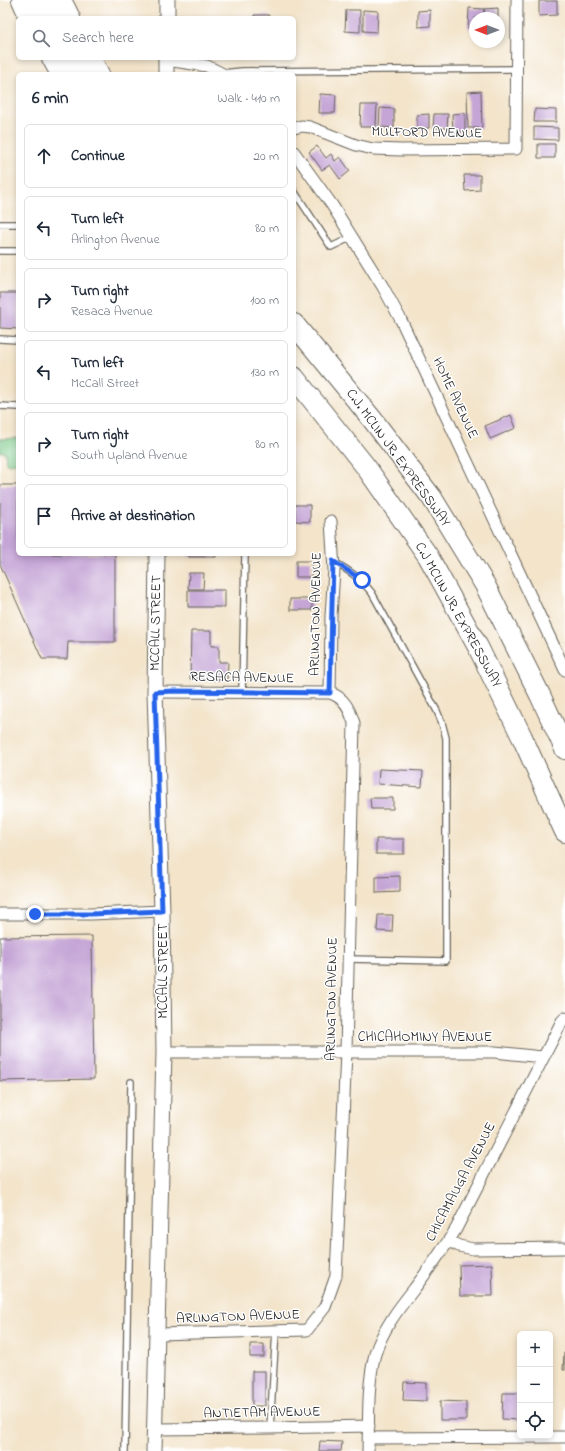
<!DOCTYPE html>
<meta charset="utf-8">
<style>
:root{--surface:#fff;--page:#f2f2f3;--text:#1f2937;--muted:#747a83;--line:#e0e1e3}
body{margin:0;font-family:"Indie Flower",sans-serif;background:var(--page);color:var(--text)}
.controls{position:absolute;right:12px;bottom:12px;display:grid;overflow:hidden;border-radius:6px;box-shadow:0 2px 6px #0003}
.controls button{width:36px;height:36px;display:grid;place-items:center;padding:0;border:0;border-bottom:1px solid var(--line);background:var(--surface);color:var(--text);font:20px sans-serif}
.compass{position:absolute;left:469px;top:12px;width:36px;height:36px;border-radius:50%;background:var(--surface);box-shadow:0 2px 6px #0003;rotate:270deg}
.stop{position:absolute;width:12px;height:12px;margin:-9px;border:3px solid #2563eb;border-radius:50%;background:#fff}
.stop.end{background:#2563eb;border-color:#fff;box-shadow:0 1px 4px #0008}
.list{margin:0;padding:0;list-style:none}
h2{display:flex;justify-content:space-between;align-items:center;height:52px;margin:0;padding:0 16px;font-size:17px}
h2 small{font-size:13px;font-weight:400;color:var(--muted)}
.list li{display:grid;grid-template-columns:26px 1fr auto;gap:12px;align-items:center;box-sizing:border-box;height:64px;margin:0 8px 8px;padding:0 8px;border:1px solid var(--line);border-radius:6px}
.list b{display:block;font-size:15px;white-space:nowrap}
.list p{margin:0;font-size:13px;white-space:nowrap;color:var(--muted)}
.list em{font-size:13px;font-style:normal;color:var(--muted)}
.icon{flex:none;width:22px;height:22px;fill:none;stroke:currentColor;stroke-width:2;stroke-linecap:round;stroke-linejoin:round}
.map{position:relative;flex:none;width:565px;height:1451px;overflow:hidden}
.search{position:absolute;background:var(--surface);box-shadow:0 2px 6px #0003;left:16px;top:16px;width:280px;height:44px;display:flex;align-items:center;gap:10px;box-sizing:border-box;padding:0 14px;border-radius:6px;color:var(--muted);font-size:15px}
.panel{position:absolute;background:var(--surface);box-shadow:0 2px 6px #0003;left:16px;top:72px;width:280px;height:484px;border-radius:6px}
.map>svg:first-child{display:block}
</style>
<div class="map">
<svg width="565" height="1451" viewBox="0 0 565 1451">
<rect width="100%" height="100%" fill="#fff"/>
<filter id="ink" filterUnits="userSpaceOnUse"><feTurbulence type="fractalNoise" baseFrequency=".025" numOctaves="2"/><feDisplacementMap in="SourceGraphic" scale="8" xChannelSelector="R" yChannelSelector="G"/><feConvolveMatrix kernelMatrix="1 2 1 2 8 2 1 2 1" color-interpolation-filters="sRGB"/></filter>
<filter id="wash" filterUnits="userSpaceOnUse"><feTurbulence type="fractalNoise" baseFrequency=".012" numOctaves="4" result="noise"/><feDisplacementMap in="SourceGraphic" scale="16" xChannelSelector="R" yChannelSelector="G"/><feGaussianBlur stdDeviation="0.9" result="paint"/><feColorMatrix in="noise" values="0 0 0 0 0 0 0 0 0 0 0 0 0 0 0 0 0 1.4 0 .05"/><feComposite in="paint" operator="in"/></filter>
<g filter="url(#wash)">
<rect width="100%" height="100%" fill="#f3e4ca"/>
<path fill="#7dcb8a" stroke="#4c7453" d="M18 438V463L6 464 5 452H0V439Z"/>
<g id="blocks">
<path fill="#c5a5d6" d="M539 1H557V15L539 16Z
M469 8 484 9V18H475V28H468Z
M498 8V18H484V9Z
M346 10H360V32L345 31Z
M363 10 378 11 377 32 363 31Z
M430 10V26L418 27V11Z
M254 15H269V18H254Z
M481 91 482 128H468L467 92Z
M320 94 336 95 335 113H319Z
M361 105H377L376 127H360Z
M380 108 394 109V128L379 127Z
M535 109 556 110V122H534Z
M465 113V131L453 132 452 114Z
M429 114V128L417 129V115Z
M434 114H448L447 128H433Z
M534 127 558 128V140L534 139Z
M538 144H555V158H538Z
M317 146 326 158 331 154 335 161 340 157 350 171 340 179 330 165 322 170 309 152Z
M464 175H480V190L465 191Z
M0 293H18V329L0 328Z
M511 415 516 428 490 439 485 426Z
M0 485H18V554H115V642H68L67 659H42L0 564Z
M295 505H310V522L295 521Z
M189 554H216V557H189Z
M296 561H311V577H296Z
M189 573H204L203 589H188Z
M188 590H225V607H188Z
M290 599H312V610H290Z
M191 631H211V646H219V662H228L227 680 190 679Z
M379 769 423 771 422 787 378 784Z
M370 798H393V809H371Z
M376 839H404V854H376Z
M400 876V892L376 893V877Z
M378 915H393L392 932 377 931Z
M92 936 94 1079 0 1081V937Z
M492 1264 493 1296H460L459 1265Z
M250 1344H264V1357H250Z
M564 1353H565V1370H563Z
M252 1371H265V1406H252Z
M404 1382 426 1383V1401L403 1400Z
M503 1393H520V1420L502 1419Z
M440 1401 466 1402V1420H440Z
M320 1441 342 1442 341 1451H319Z"/>
</g>
</g>
<g filter="url(#ink)">
<use href="#blocks" fill-opacity="0" stroke="#676259" stroke-width="1"/>
<g fill="none" stroke-linecap="round" stroke-linejoin="round">
<g stroke="#676259" stroke-width="8">
<path id="lane" d="M222 73 242 71 516 69
M294 191 331 247 352 237
M0 224H18
M0 251H18
M0 339 18 340
M0 406 18 407
M334 562C351 572 359 577 372 593L437 711 442 723 446 738V961L348 959
M242 693 245 554
M270 1428 276 1331
M125 1451 131 1082"/>
</g>
<g stroke="#676259" stroke-width="13">
<path id="street" d="M166 60 207 66 223 74
M294 128 302 126 310 127 356 145 373 149 401 150 516 149 517 0
M294 152 332 205 383 287 401 320 565 670
M155 692 330 693C344 697 350 710 354 723L346 1052 336 1276 325 1307 307 1330 157 1334
M330 693 331 616 334 570 331 521
M0 914H91L162 911
M164 1052H495L542 1057
M449 1241 459 1246 473 1249 565 1248
M155 1429 270 1428 369 1426
M369 1438 565 1437
M368 1451C369 1419 367 1385 375 1354 383 1329 398 1309 414 1289 429 1269 443 1250 456 1229L562 1021 565 1018"/>
</g>
<g stroke="#676259" stroke-width="17">
<path id="secondary" d="M167 18V0
M166 74V58
M154 1451 164 1052 162 911 155 692 157 554"/>
</g>
<g stroke="#676259" stroke-width="22">
<path id="highway" d="M22 0 30 18
M41 0 50 18
M61 0 70 18
M52 58 61 74
M71 58 80 74
M90 58 99 74
M294 324 372 419 432 498 485 585 540 695 565 749
M294 377 366 467 428 556 478 647 522 737 565 832"/>
</g>
<use href="#lane" stroke="#fff" stroke-width="5.5"/>
<use href="#street" stroke="#fff" stroke-width="11"/>
<use href="#secondary" stroke="#fff" stroke-width="15"/>
<use href="#highway" stroke="#fff" stroke-width="20"/>
</g>
</g>
<g fill="none" stroke-linecap="round" stroke-linejoin="round" filter="url(#ink)">
<path stroke="#2563eb" stroke-width="5" d="M35 914H91L162 911 155 692 174 691 330 693 333 561 362 580"/>
</g>
<g text-anchor="middle" dominant-baseline="central" stroke-width="3" stroke-linejoin="round" paint-order="stroke">
<g font-size="14" fill="#1c1c1c" stroke="#fff">
<text transform="translate(427 133) rotate(1)">MULFORD AVENUE</text>
<text transform="translate(455 398) rotate(65)">HOME AVENUE</text>
<text transform="translate(398 458) rotate(54)">C.J. MCLIN JR. EXPRESSWAY</text>
<text transform="translate(316 614) rotate(-89)">ARLINGTON AVENUE</text>
<text transform="translate(458 615) rotate(61)">C.J MCLIN JR. EXPRESSWAY</text>
<text transform="translate(156 623) rotate(-89)">MCCALL STREET</text>
<text transform="translate(242 678) rotate(1)">RESACA AVENUE</text>
<text transform="translate(163 971) rotate(-90)">MCCALL STREET</text>
<text transform="translate(332 999) rotate(-89)">ARLINGTON AVENUE</text>
<text x="425" y="1037">CHICAHOMINY AVENUE</text>
<text transform="translate(461 1182) rotate(-62)">CHICAMAUGA AVENUE</text>
<text transform="translate(238 1317) rotate(-2)">ARLINGTON AVENUE</text>
<text transform="translate(262 1413) rotate(-1)">ANTIETAM AVENUE</text>
</g>
</g>
</svg>
<div class="controls">
<button>+</button>
<button>−</button>
<button><svg class="icon" aria-label="locate" viewBox="0 0 24 24"><circle cx="12" cy="12" r="6"/><path d="M12 2v4M12 18v4M2 12h4M18 12h4"/></svg></button>
</div>
<svg class="compass" viewBox="-18 -18 36 36"><path d="M0-13l5 13h-10z" fill="#e53935"/><path d="M0 13l5-13h-10z" fill="#747a83"/></svg>
<div class="stop" style="left:362px;top:580px"></div>
<div class="stop end" style="left:35px;top:914px"></div>
<div class="search"><svg class="icon" aria-label="search" viewBox="0 0 24 24"><circle cx="10" cy="10" r="6"/><path d="M15 15l6 6"/></svg>Search here</div>
<section class="panel">
<h2>6 min<small>Walk · 410 m</small></h2>
<ul class="list">
<li><svg class="icon" aria-label="ahead" viewBox="0 0 24 24"><path d="M12 20V5M6 11l6-6 6 6"/></svg><div><b>Continue</b></div><em>20 m</em></li>
<li><svg class="icon" aria-label="left" viewBox="0 0 24 24"><path d="M17 20v-9H6M10 6l-5 5 5 5"/></svg><div><b>Turn left</b><p>Arlington Avenue</p></div><em>80 m</em></li>
<li><svg class="icon" aria-label="right" viewBox="0 0 24 24"><path d="M7 20v-9h11M14 6l5 5-5 5"/></svg><div><b>Turn right</b><p>Resaca Avenue</p></div><em>100 m</em></li>
<li><svg class="icon" aria-label="left" viewBox="0 0 24 24"><path d="M17 20v-9H6M10 6l-5 5 5 5"/></svg><div><b>Turn left</b><p>McCall Street</p></div><em>130 m</em></li>
<li><svg class="icon" aria-label="right" viewBox="0 0 24 24"><path d="M7 20v-9h11M14 6l5 5-5 5"/></svg><div><b>Turn right</b><p>South Upland Avenue</p></div><em>80 m</em></li>
<li><svg class="icon" aria-label="arrive" viewBox="0 0 24 24"><path d="M6 21V4h12l-3 4 3 4H6"/></svg><div><b>Arrive at destination</b></div></li>
</ul>
</section>
</div>
